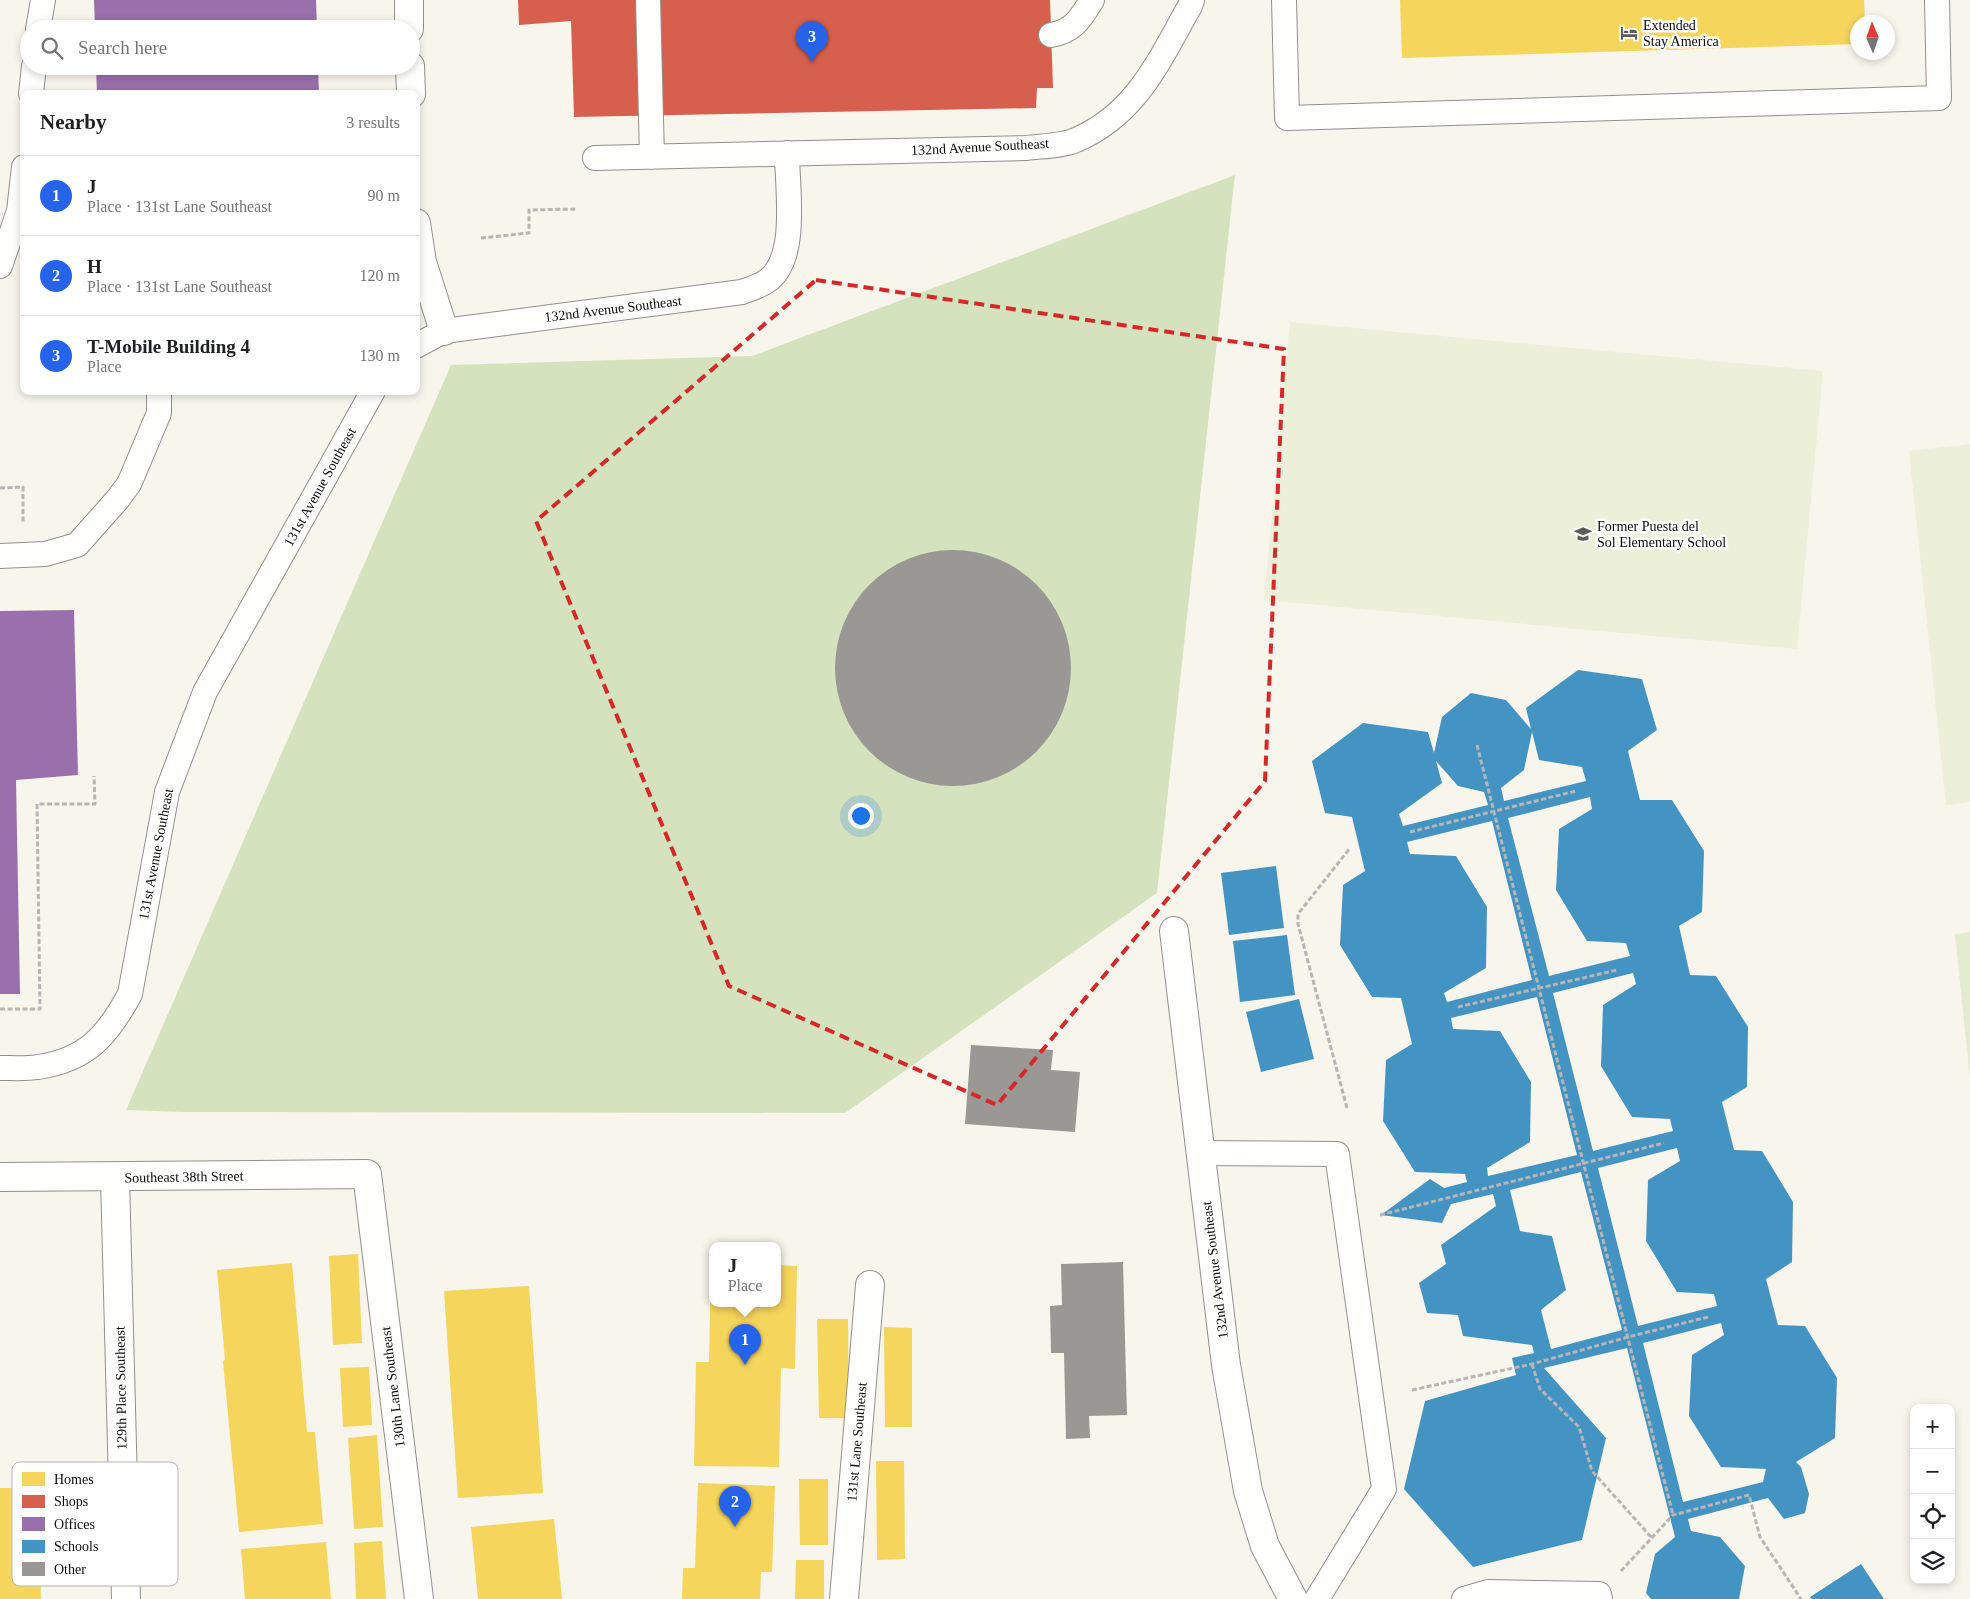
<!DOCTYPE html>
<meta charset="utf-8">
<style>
:root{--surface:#fff;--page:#f6f6f6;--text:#202124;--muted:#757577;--line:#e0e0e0;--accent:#2563eb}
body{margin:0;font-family:"Times New Roman",serif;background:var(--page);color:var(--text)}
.controls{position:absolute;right:15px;bottom:15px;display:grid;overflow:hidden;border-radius:10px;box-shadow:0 2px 8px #0003}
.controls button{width:45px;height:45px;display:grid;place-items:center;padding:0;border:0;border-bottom:1px solid var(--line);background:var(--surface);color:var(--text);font:25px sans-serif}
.compass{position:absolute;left:1850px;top:15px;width:45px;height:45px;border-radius:50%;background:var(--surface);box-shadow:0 2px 8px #0003;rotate:358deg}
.you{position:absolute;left:860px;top:815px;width:18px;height:18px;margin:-12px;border:4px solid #fff;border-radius:50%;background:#1a73e8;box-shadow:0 0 0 8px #1a73e833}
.badge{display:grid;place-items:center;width:32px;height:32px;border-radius:50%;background:var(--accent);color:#fff;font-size:16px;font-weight:700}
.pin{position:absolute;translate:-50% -41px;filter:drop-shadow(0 1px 2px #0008)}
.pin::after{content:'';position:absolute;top:26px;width:18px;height:15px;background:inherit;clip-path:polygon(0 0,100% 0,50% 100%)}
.popup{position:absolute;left:709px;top:1242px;width:72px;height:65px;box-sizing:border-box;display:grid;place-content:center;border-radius:10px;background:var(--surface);filter:drop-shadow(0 1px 4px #0005);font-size:16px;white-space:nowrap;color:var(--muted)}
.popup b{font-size:19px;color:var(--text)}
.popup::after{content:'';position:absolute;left:50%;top:100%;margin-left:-10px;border:10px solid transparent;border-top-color:var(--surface)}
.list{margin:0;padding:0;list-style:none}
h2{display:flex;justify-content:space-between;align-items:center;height:65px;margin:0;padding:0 20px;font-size:21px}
h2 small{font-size:16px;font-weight:400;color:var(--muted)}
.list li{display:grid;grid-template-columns:32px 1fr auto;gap:15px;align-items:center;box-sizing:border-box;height:80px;padding:0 20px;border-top:1px solid var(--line)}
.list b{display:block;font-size:19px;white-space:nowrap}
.list p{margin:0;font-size:16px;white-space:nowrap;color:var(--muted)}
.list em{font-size:16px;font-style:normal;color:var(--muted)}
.icon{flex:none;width:28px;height:28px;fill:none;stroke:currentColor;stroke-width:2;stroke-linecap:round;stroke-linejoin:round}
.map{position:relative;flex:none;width:1970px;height:1599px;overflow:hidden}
.search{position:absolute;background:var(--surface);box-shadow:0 2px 8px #0003;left:20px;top:20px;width:400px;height:55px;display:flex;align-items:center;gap:12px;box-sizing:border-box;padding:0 18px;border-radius:28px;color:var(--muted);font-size:19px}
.panel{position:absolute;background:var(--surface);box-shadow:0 2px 8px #0003;left:20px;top:90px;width:400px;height:305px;border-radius:10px}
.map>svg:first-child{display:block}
</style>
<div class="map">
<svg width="1970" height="1599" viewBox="0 0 1970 1599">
<rect width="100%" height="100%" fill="#f8f5ed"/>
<path fill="#e3eccf" d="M1970 932V1079L1955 934Z"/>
<path fill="#d4e3bd" d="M1235 175 1157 893 845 1113 183 1112 126 1110 451 365 752 356Z"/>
<path fill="#ecf0d8" d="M1290 322 1823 371 1797 649 1264 600Z
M1970 444V802L1946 805 1909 451Z"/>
<path fill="#f6d55c" d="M1400 0H1864L1865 22H1858V44L1402 58Z
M358 1254 362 1343 333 1345 329 1256Z
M292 1263 307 1432H315L323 1524 239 1532 223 1361 225 1360 217 1270Z
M711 1264H712V1304H778V1265L797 1266 795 1369 781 1368 779 1467 694 1466 696 1362H709Z
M529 1286 543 1493 458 1498 444 1291Z
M817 1319H848L849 1418H819Z
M884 1327 912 1328V1427H885Z
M369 1367 372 1425 343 1427 340 1368Z
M377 1435 383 1527 354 1529 348 1438Z
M876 1461H904L905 1559 877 1560Z
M799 1479H828V1545H800Z
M698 1483 775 1486 772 1572H761L760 1599H682L683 1568H695Z
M0 1488H38L41 1599H0Z
M554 1519 562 1599H478L471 1527Z
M382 1541 386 1599H356L354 1543Z
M326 1542 331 1599H245L241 1549Z
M796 1560H824V1599H795Z"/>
<path fill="#d6604d" d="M518 0H1050L1053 88H1037L1036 108 574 117 571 21 519 25Z"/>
<path fill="#9970ab" d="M94 0H316L317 29H95Z
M96 66H318L319 94H97Z
M74 610 78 775 16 780 20 994H0V611Z"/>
<path fill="#4393c3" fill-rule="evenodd" d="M1578 670 1642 679 1657 730 1628 751 1640 800H1672L1704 851 1702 912 1679 926 1690 975 1716 976 1748 1027 1747 1087 1722 1102 1734 1150 1762 1151 1793 1202 1792 1262 1766 1279 1778 1325 1805 1326 1837 1378 1835 1438 1796 1462 1801 1467 1809 1494 1805 1513 1784 1519 1768 1498 1688 1519 1691 1531 1720 1537 1745 1566 1739 1599H1651L1646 1593 1655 1554 1675 1537 1627 1348 1544 1368 1606 1438 1582 1540 1473 1567 1404 1489 1425 1401 1516 1375 1512 1358 1534 1353 1532 1345 1463 1336 1458 1315 1427 1313 1419 1283 1446 1264 1441 1245 1496 1206 1493 1194 1451 1204 1442 1223 1381 1215 1430 1179 1444 1188 1467 1182 1465 1174 1415 1172 1383 1121 1386 1060 1412 1044 1401 998 1372 997 1340 945 1343 885 1365 871 1352 817 1325 813 1312 761 1363 723 1428 732 1434 753 1442 717 1471 693 1506 700 1531 729 1526 708ZM1532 732 1539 760 1582 767 1586 781 1504 801 1501 788 1524 770ZM1436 761 1458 786 1484 792 1488 805 1403 826 1399 814 1442 783ZM1590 797 1592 809 1559 829 1556 890 1587 941 1626 943 1630 956 1549 976 1508 818ZM1492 821 1532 980 1447 1002 1444 993 1486 968 1487 907 1456 856 1410 854 1407 842ZM1633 973 1636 984 1603 1005 1601 1066 1632 1117 1670 1119 1673 1131 1593 1151 1553 993ZM1537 997 1577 1155 1488 1176 1487 1168 1530 1142 1531 1082 1500 1031 1453 1029 1451 1018ZM1677 1148 1680 1161 1648 1180 1646 1241 1677 1292 1714 1294 1717 1306 1638 1326 1598 1168ZM1581 1172 1622 1330 1551 1349 1541 1310 1566 1290 1552 1236 1520 1231 1510 1190ZM1721 1323 1724 1335 1692 1355 1689 1416 1721 1467 1766 1469 1763 1482 1683 1502 1643 1343Z
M1276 866 1284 928 1229 935 1221 873Z
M1287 935 1295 995 1240 1002 1233 941Z
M1299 999 1314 1059 1261 1072 1246 1012Z
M1861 1564 1884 1599H1811L1810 1597Z"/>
<path fill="#9a9894" d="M835 668a118 118 0 1 1 236 0a118 118 0 1 1-236 0Z
M971 1045 1053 1050 1051 1070 1080 1072 1075 1132 965 1124Z
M1123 1262 1127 1415 1089 1416 1090 1438 1066 1439 1064 1353H1051L1050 1306 1062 1305 1061 1264Z"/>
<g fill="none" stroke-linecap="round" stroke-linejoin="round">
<g stroke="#91908c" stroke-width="26">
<path id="lane" d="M648 0 652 157
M1284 0 1287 118 1939 98 1937 0
M38 29 43 0
M1051 35C1074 31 1080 19 1092 0
M31 94 34 66
M595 158 1026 148C1041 146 1063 146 1076 140 1137 114 1159 60 1190 6L1192 0
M0 266 19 211 24 167
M416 346 444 331 742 292C750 289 760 286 767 281 799 259 787 188 787 153
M0 556 45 554 77 545 117 500 129 484 159 413V391
M0 1068C12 1068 26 1069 38 1067 87 1060 108 1035 130 994L167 792 205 692 373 391
M1201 1153 1337 1154 1384 1489 1317 1599
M1464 1599 1488 1592 1599 1594 1600 1599"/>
</g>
<g stroke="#91908c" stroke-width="30">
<path id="street" d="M409 0V29
M410 66 411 94
M416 223 422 262 444 331
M1174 931 1226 1365 1248 1491 1265 1546 1293 1599
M0 1177 367 1174 419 1599
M115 1178 126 1599
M844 1599 870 1285"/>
</g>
<path stroke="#b7b6b5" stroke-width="3" stroke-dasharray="5 2.5" stroke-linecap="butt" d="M481 238 529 233V210L577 209
M0 488 23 487V523
M1477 745 1673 1515
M1410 832 1576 791
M1458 1007 1617 970
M0 1009H40L37 804H95L94 776
M1347 1108 1298 924V914L1350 848
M1380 1215 1664 1143
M1532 1364 1540 1389 1579 1427 1592 1471 1652 1538
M1412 1390 1532 1364 1628 1337 1708 1317
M1621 1571 1673 1515 1749 1495 1760 1537 1801 1599"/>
<use href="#lane" stroke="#fefefc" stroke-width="24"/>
<use href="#street" stroke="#fefefc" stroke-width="28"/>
</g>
<path fill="none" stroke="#d62828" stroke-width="4" stroke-dasharray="10 6" stroke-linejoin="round" d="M816 280 1284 349 1265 781 997 1105 729 986 536 521Z"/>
<defs>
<g id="hotel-bare" transform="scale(1.35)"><path d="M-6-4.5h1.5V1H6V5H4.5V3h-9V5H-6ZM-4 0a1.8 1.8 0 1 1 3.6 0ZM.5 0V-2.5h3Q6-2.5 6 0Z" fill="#5d5c59" stroke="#fff" stroke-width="2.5" paint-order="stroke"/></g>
<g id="school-bare" transform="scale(1.35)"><path d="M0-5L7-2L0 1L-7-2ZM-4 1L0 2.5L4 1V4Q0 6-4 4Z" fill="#5d5c59" stroke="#fff" stroke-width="2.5" paint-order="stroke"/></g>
</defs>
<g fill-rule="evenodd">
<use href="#hotel-bare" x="1629" y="33"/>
<use href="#school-bare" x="1583" y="534"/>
</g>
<g text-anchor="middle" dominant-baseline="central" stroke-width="5" stroke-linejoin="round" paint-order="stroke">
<g font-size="14" fill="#0a0a0a" stroke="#fff" text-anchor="start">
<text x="1643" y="25">Extended<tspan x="1643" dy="16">Stay America</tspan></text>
<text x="1597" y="526">Former Puesta del<tspan x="1597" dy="16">Sol Elementary School</tspan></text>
</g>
<g font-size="14" fill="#0a0a0a" stroke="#fff">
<text transform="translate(980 147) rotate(-3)">132nd Avenue Southeast</text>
<text transform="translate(613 309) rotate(-7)">132nd Avenue Southeast</text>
<text transform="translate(320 487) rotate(-61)">131st Avenue Southeast</text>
<text transform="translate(156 854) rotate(-79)">131st Avenue Southeast</text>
<text transform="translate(184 1177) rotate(-1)">Southeast 38th Street</text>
<text transform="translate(1215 1270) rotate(-97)">132nd Avenue Southeast</text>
<text transform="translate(393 1387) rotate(-97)">130th Lane Southeast</text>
<text transform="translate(121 1388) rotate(-91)">129th Place Southeast</text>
<text transform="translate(857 1442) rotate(-85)">131st Lane Southeast</text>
</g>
</g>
<rect x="12" y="1462" width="166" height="124" rx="8" fill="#fff" stroke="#b6b6b6" stroke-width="1"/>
<rect x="22" y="1472" width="23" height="14" fill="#f6d55c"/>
<rect x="22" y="1495" width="23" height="13" fill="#d6604d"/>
<rect x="22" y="1517" width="23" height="14" fill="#9970ab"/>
<rect x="22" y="1540" width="23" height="13" fill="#4393c3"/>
<rect x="22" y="1562" width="23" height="14" fill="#9a9894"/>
<g font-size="14" fill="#0a0a0a">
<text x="54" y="1484">Homes</text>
<text x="54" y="1506">Shops</text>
<text x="54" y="1529">Offices</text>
<text x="54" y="1551">Schools</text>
<text x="54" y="1574">Other</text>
</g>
</svg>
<div class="controls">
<button>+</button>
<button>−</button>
<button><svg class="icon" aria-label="locate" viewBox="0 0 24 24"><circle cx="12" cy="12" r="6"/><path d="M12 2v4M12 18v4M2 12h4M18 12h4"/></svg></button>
<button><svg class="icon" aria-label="layers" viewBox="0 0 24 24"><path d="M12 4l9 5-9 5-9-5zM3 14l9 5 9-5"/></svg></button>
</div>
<svg class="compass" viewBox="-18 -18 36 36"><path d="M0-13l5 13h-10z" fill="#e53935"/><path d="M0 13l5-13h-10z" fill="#757577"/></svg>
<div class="you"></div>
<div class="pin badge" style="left:745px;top:1365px">1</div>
<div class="popup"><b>J</b>Place</div>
<div class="pin badge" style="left:735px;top:1527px">2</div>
<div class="pin badge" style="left:812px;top:62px">3</div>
<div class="search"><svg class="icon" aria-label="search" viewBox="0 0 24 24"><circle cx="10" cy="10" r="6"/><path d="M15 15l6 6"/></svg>Search here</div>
<section class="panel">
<h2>Nearby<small>3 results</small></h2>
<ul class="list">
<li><span class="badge">1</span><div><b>J</b><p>Place · 131st Lane Southeast</p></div><em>90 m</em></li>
<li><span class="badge">2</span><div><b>H</b><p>Place · 131st Lane Southeast</p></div><em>120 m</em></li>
<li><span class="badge">3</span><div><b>T-Mobile Building 4</b><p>Place</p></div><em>130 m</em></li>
</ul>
</section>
</div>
